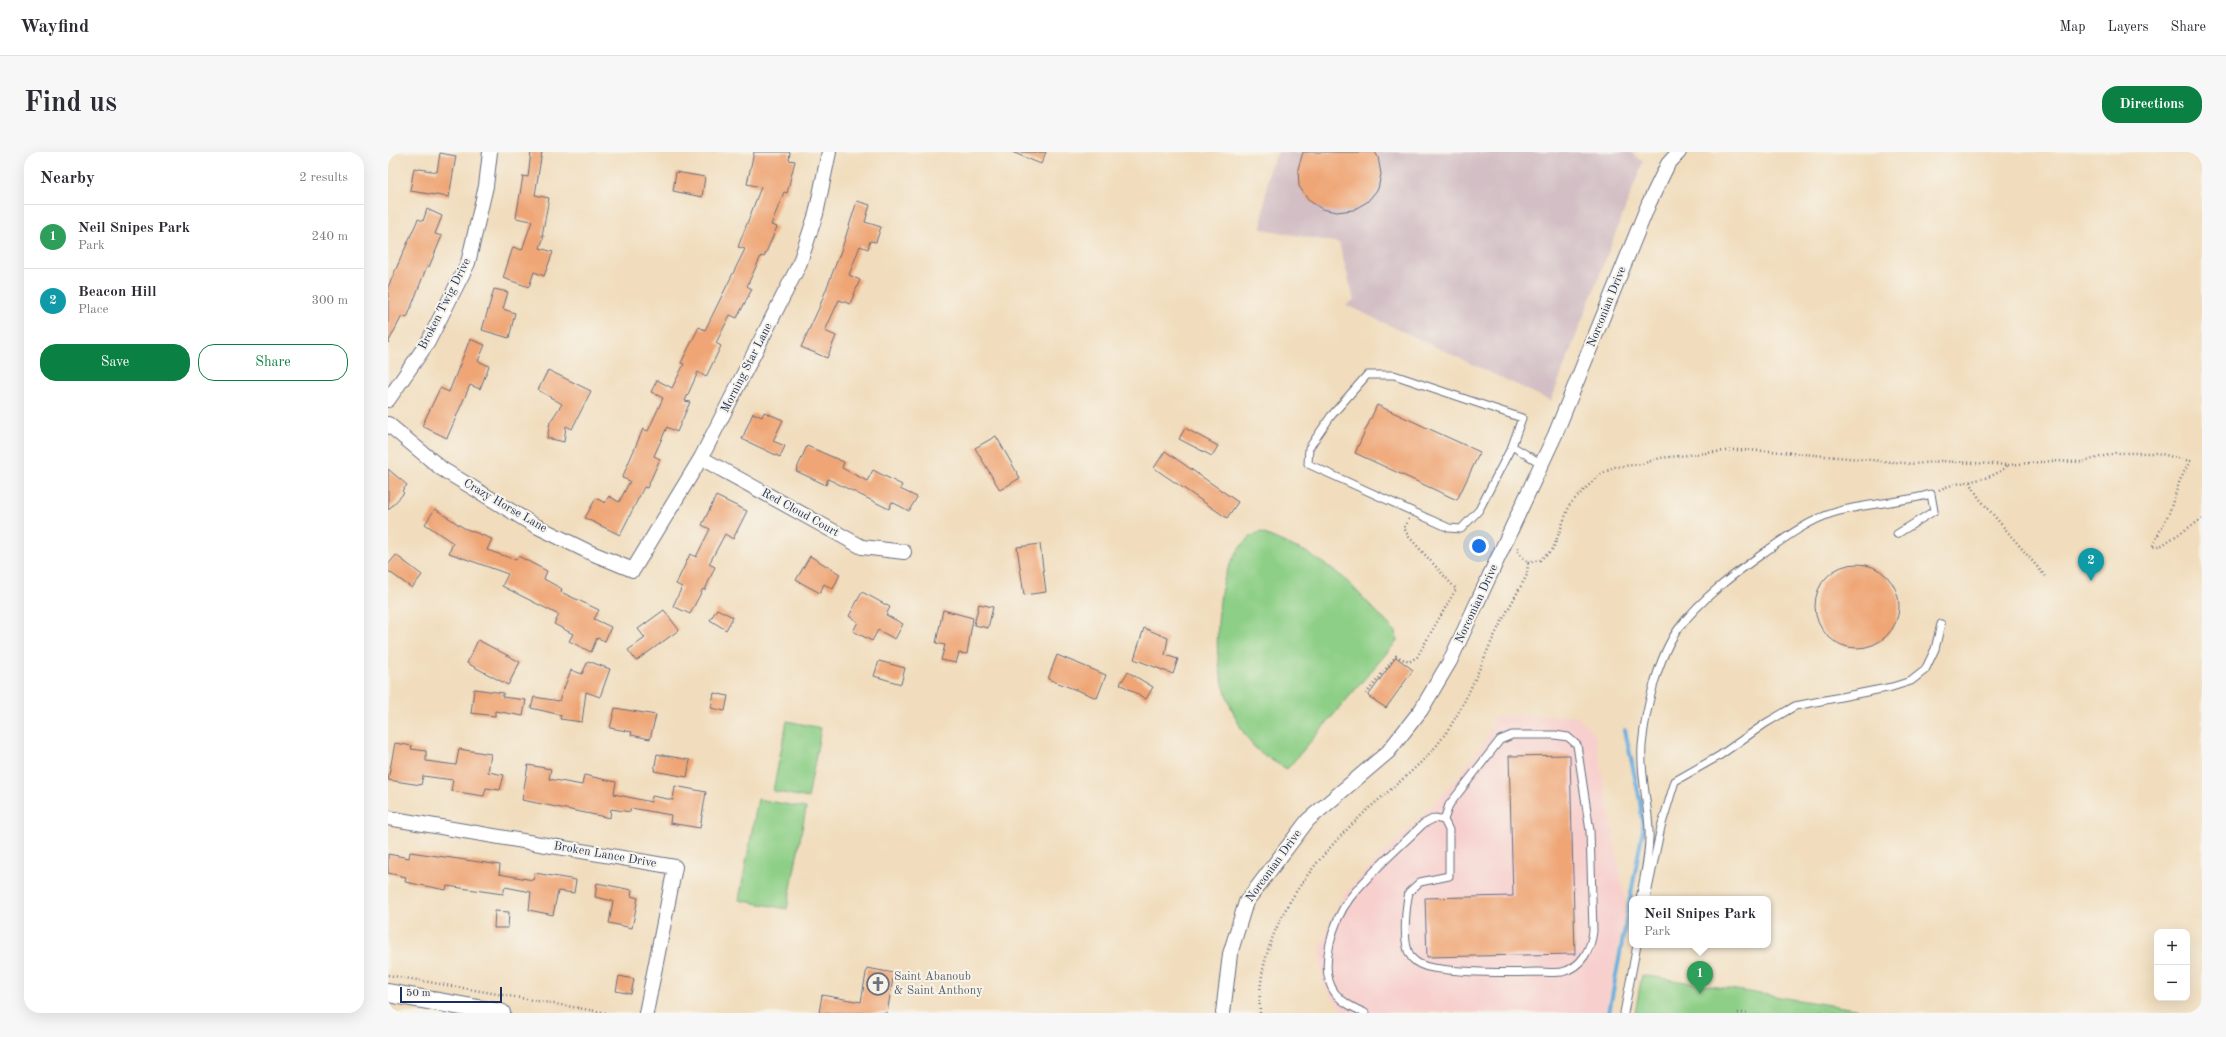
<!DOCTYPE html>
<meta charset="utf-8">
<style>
:root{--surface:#fff;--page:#f7f7f7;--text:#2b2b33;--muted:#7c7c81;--line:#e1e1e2;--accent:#0b8043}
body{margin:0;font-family:"Old Standard TT",serif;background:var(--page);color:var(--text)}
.controls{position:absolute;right:12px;bottom:12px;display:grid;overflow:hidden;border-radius:8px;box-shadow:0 4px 16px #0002}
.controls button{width:36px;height:36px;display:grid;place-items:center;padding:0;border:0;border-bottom:1px solid var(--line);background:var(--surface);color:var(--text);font:20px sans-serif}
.scale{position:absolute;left:12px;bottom:10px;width:102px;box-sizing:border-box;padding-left:4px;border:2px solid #1b2f5e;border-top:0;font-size:11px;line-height:14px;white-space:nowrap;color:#1b2f5e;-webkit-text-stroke:3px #f7f3e8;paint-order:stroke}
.you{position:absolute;left:1091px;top:394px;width:14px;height:14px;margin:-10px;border:3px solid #fff;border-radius:50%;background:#1a73e8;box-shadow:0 0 0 6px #1a73e833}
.badge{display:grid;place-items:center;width:26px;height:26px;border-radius:50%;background:var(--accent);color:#fff;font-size:13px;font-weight:700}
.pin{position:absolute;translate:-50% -33px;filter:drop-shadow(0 1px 2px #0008)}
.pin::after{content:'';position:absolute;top:21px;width:14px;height:12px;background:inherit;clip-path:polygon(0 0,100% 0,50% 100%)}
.popup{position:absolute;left:1241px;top:744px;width:142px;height:52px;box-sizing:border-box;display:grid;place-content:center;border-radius:8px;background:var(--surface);filter:drop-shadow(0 1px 3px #0005);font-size:13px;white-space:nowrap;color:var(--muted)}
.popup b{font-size:15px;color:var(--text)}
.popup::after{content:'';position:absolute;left:50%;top:100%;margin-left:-8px;border:8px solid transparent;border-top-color:var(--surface)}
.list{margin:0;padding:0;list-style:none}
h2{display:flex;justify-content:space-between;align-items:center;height:52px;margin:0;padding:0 16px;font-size:17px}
h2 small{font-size:13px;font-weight:400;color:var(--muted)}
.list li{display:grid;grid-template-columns:26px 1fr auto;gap:12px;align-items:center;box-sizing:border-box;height:64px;padding:0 16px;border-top:1px solid var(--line)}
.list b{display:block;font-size:15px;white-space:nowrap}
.list p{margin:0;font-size:13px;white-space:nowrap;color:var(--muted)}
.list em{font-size:13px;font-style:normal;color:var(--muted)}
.actions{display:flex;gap:8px;padding:12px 16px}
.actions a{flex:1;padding:9px 0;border:1px solid var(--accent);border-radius:16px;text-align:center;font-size:14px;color:var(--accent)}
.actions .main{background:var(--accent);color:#fff}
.map{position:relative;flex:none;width:1814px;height:861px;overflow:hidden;border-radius:16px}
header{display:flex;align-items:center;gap:24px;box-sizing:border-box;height:56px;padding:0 20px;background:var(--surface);border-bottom:1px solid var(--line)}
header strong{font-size:19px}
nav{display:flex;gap:22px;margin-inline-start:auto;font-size:14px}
.intro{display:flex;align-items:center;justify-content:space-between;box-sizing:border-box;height:96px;padding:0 24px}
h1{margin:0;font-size:28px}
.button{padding:10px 18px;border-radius:16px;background:var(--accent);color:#fff;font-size:14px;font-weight:700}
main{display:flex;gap:24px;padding:0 24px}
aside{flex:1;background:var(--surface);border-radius:16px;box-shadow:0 4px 16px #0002}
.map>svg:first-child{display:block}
</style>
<header>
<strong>Wayfind</strong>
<nav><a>Map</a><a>Layers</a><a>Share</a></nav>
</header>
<div class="intro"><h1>Find us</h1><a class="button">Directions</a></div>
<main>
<aside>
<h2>Nearby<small>2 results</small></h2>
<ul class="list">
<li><span class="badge" style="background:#2e9e5b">1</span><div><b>Neil Snipes Park</b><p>Park</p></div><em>240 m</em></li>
<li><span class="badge" style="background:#0f9aa8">2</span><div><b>Beacon Hill</b><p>Place</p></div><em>300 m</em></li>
</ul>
<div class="actions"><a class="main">Save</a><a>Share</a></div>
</aside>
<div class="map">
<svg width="1814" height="861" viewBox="0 0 1814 861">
<rect width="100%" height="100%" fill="#f7f3e8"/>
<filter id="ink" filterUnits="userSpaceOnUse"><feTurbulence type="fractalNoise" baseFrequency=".025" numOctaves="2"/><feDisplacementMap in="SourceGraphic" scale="8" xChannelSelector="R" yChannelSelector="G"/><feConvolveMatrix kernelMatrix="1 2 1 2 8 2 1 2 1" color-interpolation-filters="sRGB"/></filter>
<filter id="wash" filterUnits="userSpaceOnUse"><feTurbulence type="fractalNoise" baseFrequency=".012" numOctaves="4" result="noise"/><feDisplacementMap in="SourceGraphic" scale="16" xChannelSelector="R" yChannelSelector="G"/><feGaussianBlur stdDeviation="0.9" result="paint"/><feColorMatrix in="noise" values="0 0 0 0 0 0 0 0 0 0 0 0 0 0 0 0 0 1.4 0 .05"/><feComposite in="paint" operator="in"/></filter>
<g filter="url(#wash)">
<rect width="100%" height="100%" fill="#f1ddbd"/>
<path fill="#f7d0ce" d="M1188 563 1207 582 1238 752 1218 861 957 860 943 844 935 830 932 813 933 795 943 769 957 741 1047 651 1070 625 1093 594 1103 577 1107 564Z"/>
<path fill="#d2bec4" d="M890 0H1242L1255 10 1163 249 958 153 966 148 951 91 873 77 881 17Z"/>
<path fill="#8dcf86" stroke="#547f72" d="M872 380 918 400 940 414 957 427 1008 480 1009 489 899 617C883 608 867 600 857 583 843 559 832 531 830 503 828 489 831 450 834 436 838 417 852 386 872 380Z
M399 569 433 576 420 646 385 639Z
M370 647 418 656 399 757 351 748Z
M1254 823 1492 861H1247Z"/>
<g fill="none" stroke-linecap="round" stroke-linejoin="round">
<path stroke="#6aaee0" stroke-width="4" d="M1221 861 1255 677 1252 649 1237 578"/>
</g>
<g id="blocks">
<path fill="#efa575" d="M143 0H154L147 43 161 46 154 84H156L152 96 165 100 156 124 146 120 141 135 115 126 125 95 134 98 144 69 128 66 135 24 140 25Z
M366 0H402L401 8 407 9 399 41 396 40 383 73 389 75 376 105 373 104 359 134 364 137 349 166 342 163 328 191 333 194 318 225 310 220 297 249 302 250 289 280 279 275 266 304 272 307 259 336 256 335 232 383 197 366 208 346 217 351 221 344 231 350 242 329 234 326 255 277 260 279 275 246 263 240 269 228 284 236 296 212 293 211 311 175 317 178 357 97 350 95 373 35 359 32Z
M624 0H658L653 12Z
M915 0H987L990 5 993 22 990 37 979 50 965 58 949 60 934 57 920 48 911 34 910 17Z
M52 1 68 4 61 45 22 39 26 16 49 20Z
M288 20 317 25 314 45 285 39Z
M469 49 482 53 477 70 493 75 488 90 482 89 480 97 472 94 461 123 472 128 462 152 451 148 437 179 448 184 439 206 413 195 431 156 454 96Z
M39 57 54 64 47 82 54 84 41 115 39 114 19 166 14 164 0 191V135L30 67 35 69Z
M106 137 120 140 115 157 127 161 121 186 94 178Z
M82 187 97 193 90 209 101 214 92 237 82 233 59 286 34 274 52 236 61 240Z
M160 218 203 239 184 277 178 274 176 290 159 286 162 270 174 252 150 238Z
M989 253 1092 300 1069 348 967 301Z
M376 260 395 268 385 289 397 294 392 305 354 287 365 261 374 265Z
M797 276 830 294 824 304 791 287Z
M608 284 632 326 612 338 587 296Z
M419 294 456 310 454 316 479 329 485 318 514 333 512 337 529 345 521 359 504 350 501 357 440 327 438 333 408 319Z
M777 299 850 350 839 366 766 316Z
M0 317 19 333 14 339 16 341 0 358Z
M328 344 359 359 345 387 337 382 321 412 327 415 317 438 315 437 302 462 285 454 294 435 288 432 302 402 308 405 322 377 314 373Z
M47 357 76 376 104 387 99 398 128 408 130 404 159 419 156 427 174 437 173 440 211 458 206 467 223 475 217 489 209 486 203 500 181 489 185 482 166 472 171 463 114 434 120 422 61 401 65 391 37 372Z
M652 392 658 440 636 443 629 395Z
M8 403 34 423 24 436 0 419V413Z
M422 404 452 422 445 437 436 432 432 441 408 428Z
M1427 454a42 42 0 1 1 84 0a42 42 0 1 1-84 0Z
M474 440 502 455 498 463 515 472 507 487 490 478 484 489 465 479 470 470 461 464Z
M591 452 605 455 600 476 586 473Z
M329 457 345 465 338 478 322 468Z
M276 458 291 478 248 509 240 498 257 486 250 477Z
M555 458 585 466 579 502 571 501 568 511 553 508 557 493 548 491Z
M756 476 780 486 777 503 790 507 785 522 746 507Z
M90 488 132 510 120 533 79 511Z
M669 503 718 523 709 546 660 527Z
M1008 505 1025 518 998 556 980 544Z
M200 509 222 517 212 545 198 540 194 570 172 567 173 563 143 556 146 545 171 549 183 518 194 522Z
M491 509 517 516 513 532 486 524Z
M740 520 765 535 758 547 732 532Z
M86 537 116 541 114 545 138 548 135 564 107 559V564L83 561Z
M326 541 340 544 337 559 323 556Z
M227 556 268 563 262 587 243 583 244 580 222 576Z
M7 591 24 594 23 597 38 599V609L68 613 71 597 103 602 100 620 116 623 112 638 98 636 96 644 63 639 65 628 35 624 33 633 0 628Z
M269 602 302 608 299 625 266 619Z
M1182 603 1187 802 1039 805 1037 746 1125 744 1121 604Z
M140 613 163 617 161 627 194 633 196 623 228 630 226 642 263 650 264 644 285 648 287 634 318 640 312 676 282 671 283 663 243 656 242 660 223 657 222 666 134 648Z
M22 700 112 713 111 722 145 728 147 721 188 728 186 741 170 739 165 763 141 758 143 740 117 735 115 742 59 734 58 738 17 730 18 725 0 721V702L21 706Z
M209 731 244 738 243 744 250 746 244 776 221 771 225 749 207 745Z
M107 759 121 760 120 776H106Z
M479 816 506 821 499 861H431L434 843 473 850Z
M231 824 246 827 243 842 228 839Z"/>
</g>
</g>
<g filter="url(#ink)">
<use href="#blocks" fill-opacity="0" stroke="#666c7f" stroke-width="1"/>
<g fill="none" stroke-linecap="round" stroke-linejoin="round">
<g stroke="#666c7f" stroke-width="9">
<path id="service" d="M1124 294 1091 358 1073 377 1061 376 920 312 921 296 943 264 979 223H1006L1134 266 1124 294 1154 312
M1124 583H1167L1180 585 1189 593 1202 679 1205 779C1203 797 1194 815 1174 820 1167 821 1157 820 1149 820 1117 821 1078 821 1045 816 1037 815 1026 811 1022 803 1014 790 1018 754 1021 740L1032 730 1061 724V678L1056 668 1061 653 1112 588Z
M1252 747C1256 725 1262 701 1261 678 1260 649 1252 623 1254 594 1257 559 1270 504 1291 476 1314 446 1346 422 1377 400 1398 385 1423 367 1448 360 1479 351 1512 351 1543 342L1546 359 1509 382
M1258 747 1273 675 1287 629 1331 604 1378 571 1407 554 1504 535 1523 529 1537 518 1547 497 1553 472
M977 861C966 856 955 851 947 841 929 817 946 767 962 746 983 719 1011 696 1035 672L1047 666 1056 668
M1236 861 1249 793"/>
</g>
<g stroke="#666c7f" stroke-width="16">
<path id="minor" d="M0 248 40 190 80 111 98 34 102 0
M0 272 54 317 146 373 201 400 245 418 313 306 411 113 428 62 441 0
M313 306 474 395 516 400
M0 666 287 715 258 861
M835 861 842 802 858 750 920 668 1000 600 1033 558 1062 509 1167 283 1261 51 1280 12 1291 0"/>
</g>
<g stroke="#666c7f" stroke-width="20">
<path id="tertiary" d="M0 841 113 861"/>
</g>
<path stroke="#666c7f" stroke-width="2.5" stroke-dasharray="1 3" stroke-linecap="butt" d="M1582 330 1591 346 1657 424
M1551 338C1572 327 1601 332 1620 313
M1140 411 1152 408 1165 397 1182 352 1210 324 1226 315 1254 312 1272 306 1346 298 1382 299 1527 312 1553 309 1620 313 1664 309 1694 310 1727 301H1769L1802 309 1792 328 1781 361 1764 395 1774 393 1814 367
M978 542 1008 504 1021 510 1029 505 1068 437 1021 385 1016 376 1021 367
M0 823 219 861
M872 861C867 781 922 711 978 659 1001 638 1028 618 1049 593 1072 564 1086 529 1101 495 1112 471 1126 447 1139 423L1140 411 1130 400V395
M1350 861H1361"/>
<use href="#service" stroke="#fff" stroke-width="7"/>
<use href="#minor" stroke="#fff" stroke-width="14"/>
<use href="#tertiary" stroke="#fff" stroke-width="18"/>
</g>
</g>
<defs>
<g id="church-ring" transform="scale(1.15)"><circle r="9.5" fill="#f7f3e8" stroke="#6b7280" stroke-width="1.5"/><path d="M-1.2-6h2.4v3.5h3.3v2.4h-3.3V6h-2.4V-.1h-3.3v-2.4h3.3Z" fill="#6b7280"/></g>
</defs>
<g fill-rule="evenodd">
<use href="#church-ring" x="490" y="832"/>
</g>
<g text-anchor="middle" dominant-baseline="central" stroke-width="4" stroke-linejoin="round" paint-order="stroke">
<g font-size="12" fill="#1b2f5e" stroke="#f7f3e8">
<text transform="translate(57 152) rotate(-63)">Broken Twig Drive</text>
<text transform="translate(1219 155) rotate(-68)">Norconian Drive</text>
<text transform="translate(359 216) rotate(-63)">Morning Star Lane</text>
<text transform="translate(117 354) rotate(30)">Crazy Horse Lane</text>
<text transform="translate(412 361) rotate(29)">Red Cloud Court</text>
<text transform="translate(1089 452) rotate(-65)">Norconian Drive</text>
<text transform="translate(217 703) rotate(10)">Broken Lance Drive</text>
<text transform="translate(886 714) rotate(-54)">Norconian Drive</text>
</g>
<g font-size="12" fill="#5b616d" stroke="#f7f3e8" text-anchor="start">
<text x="506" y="825">Saint Abanoub<tspan x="506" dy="14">&amp; Saint Anthony</tspan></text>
</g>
</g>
</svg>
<div class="controls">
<button>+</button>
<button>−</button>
</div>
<div class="scale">50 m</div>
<div class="you"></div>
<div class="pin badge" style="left:1312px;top:842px;background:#2e9e5b">1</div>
<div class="popup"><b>Neil Snipes Park</b>Park</div>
<div class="pin badge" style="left:1703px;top:429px;background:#0f9aa8">2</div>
</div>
</main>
